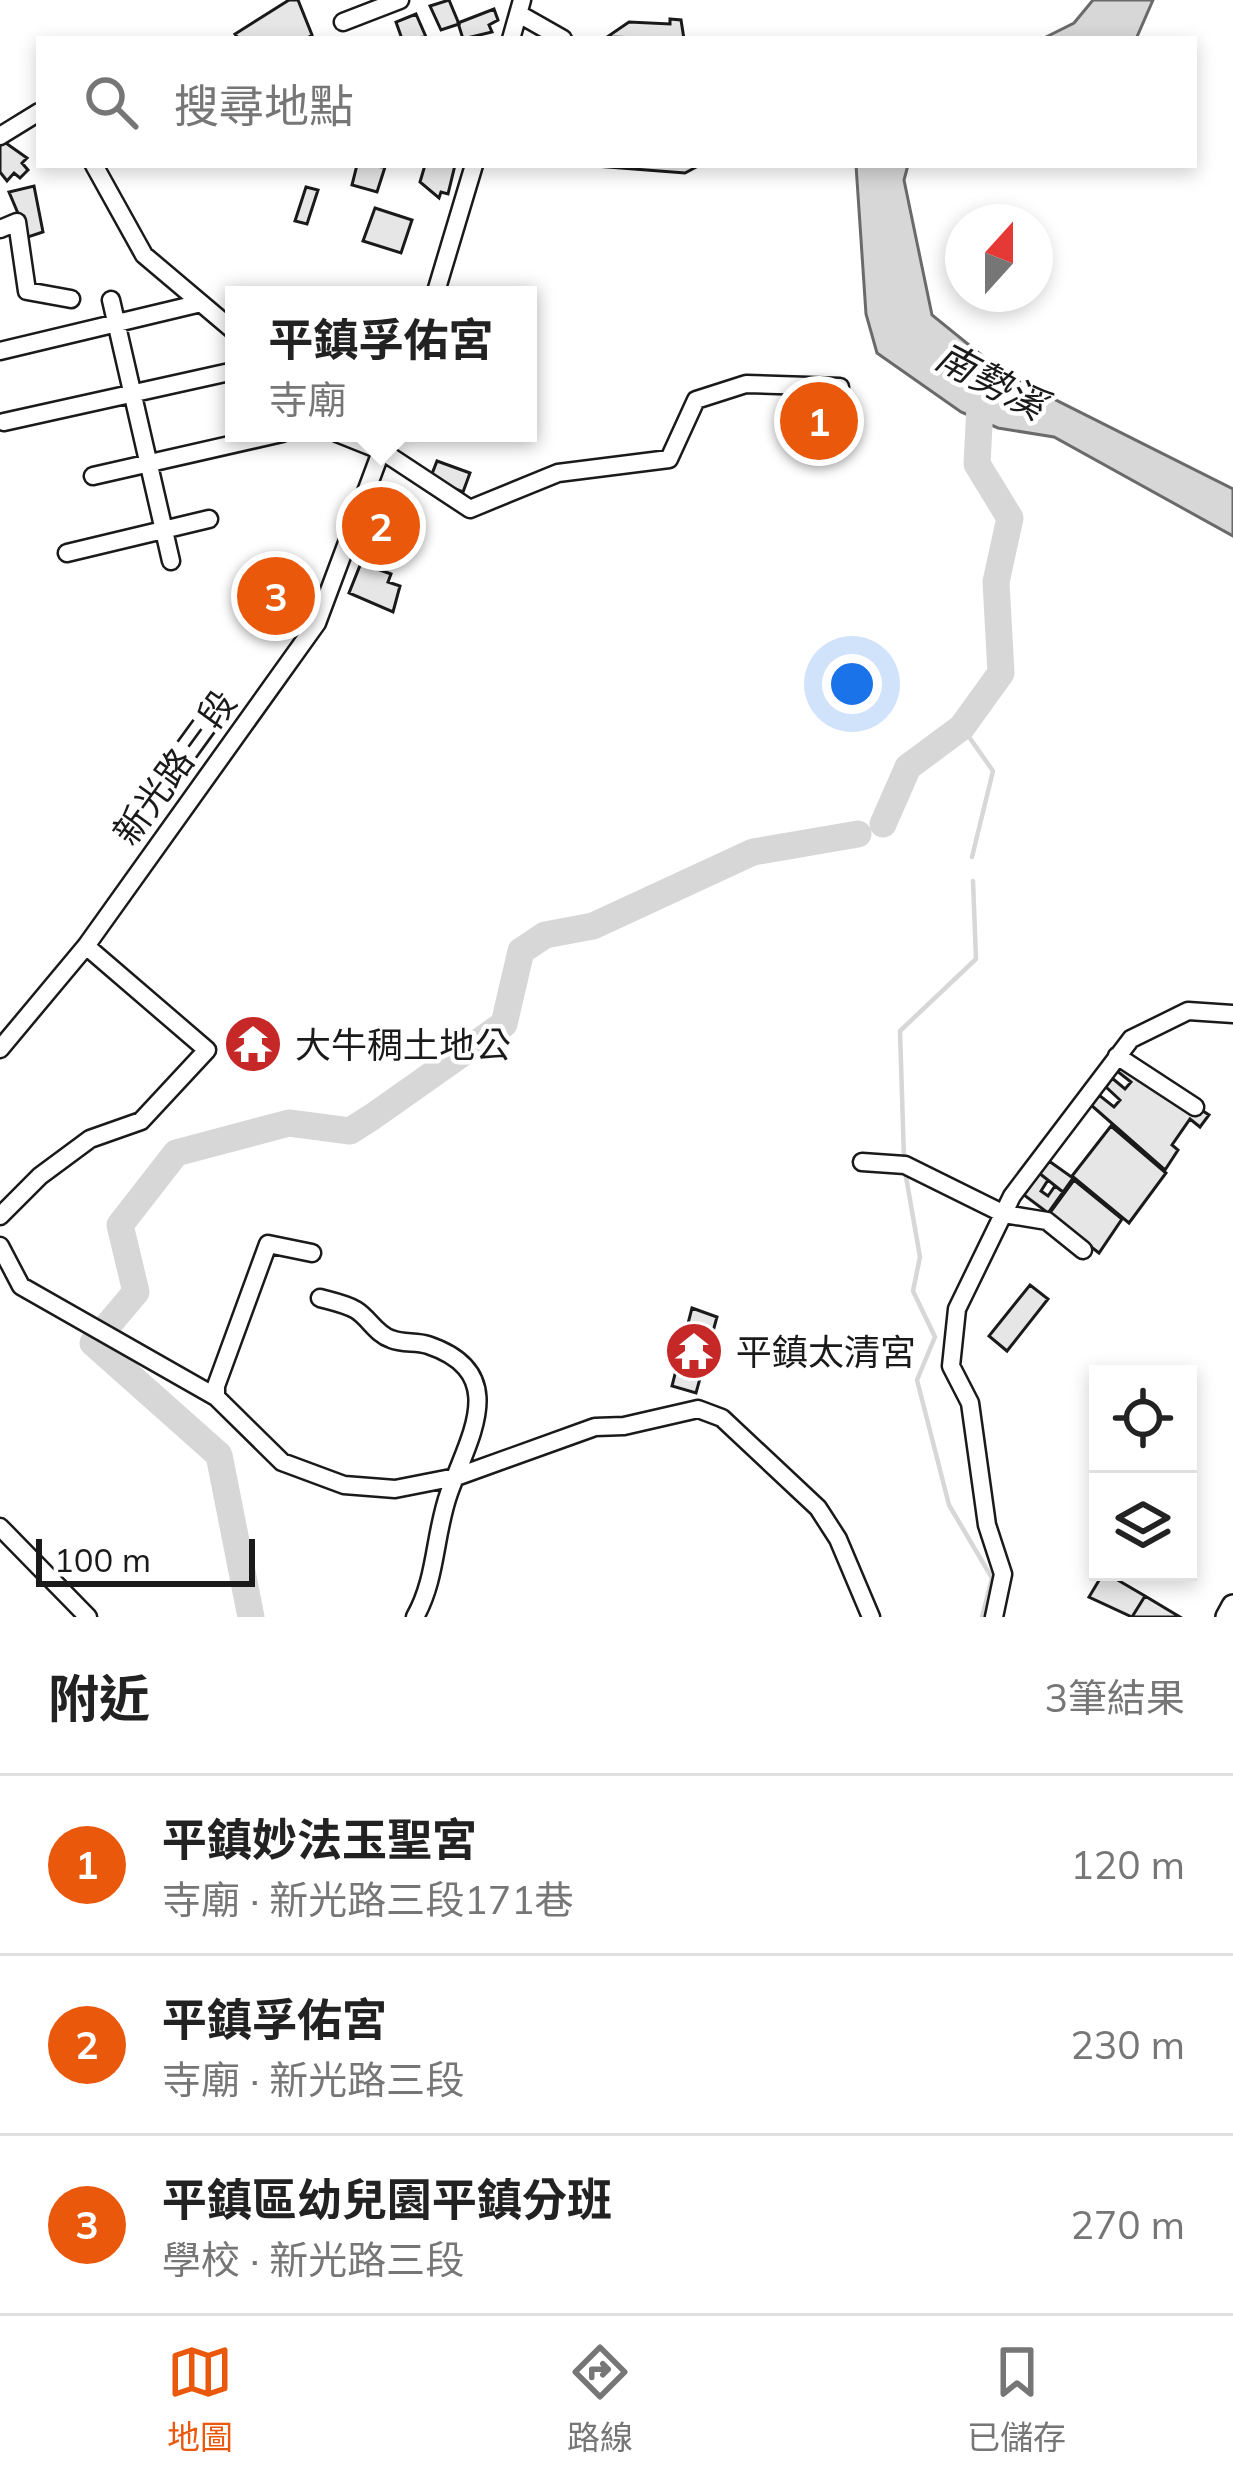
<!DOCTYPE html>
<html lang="zh-TW">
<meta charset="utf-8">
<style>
:root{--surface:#fff;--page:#f2f2f2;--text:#222;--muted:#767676;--line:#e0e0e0;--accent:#ea580c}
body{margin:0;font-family:Mulish,"Noto Sans TC",sans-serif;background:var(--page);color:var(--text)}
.controls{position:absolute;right:36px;bottom:36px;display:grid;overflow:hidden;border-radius:0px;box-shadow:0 6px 18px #0003}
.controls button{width:108px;height:108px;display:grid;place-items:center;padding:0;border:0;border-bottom:3px solid var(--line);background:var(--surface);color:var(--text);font:60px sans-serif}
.compass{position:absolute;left:945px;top:204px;width:108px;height:108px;border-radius:50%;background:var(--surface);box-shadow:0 6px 18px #0003;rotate:21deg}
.scale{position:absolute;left:36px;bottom:30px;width:219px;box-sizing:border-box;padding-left:12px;border:6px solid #1a1a1a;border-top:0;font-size:33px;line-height:42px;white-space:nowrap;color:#1a1a1a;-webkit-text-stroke:9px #fff;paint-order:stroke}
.you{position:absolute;left:852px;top:684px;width:42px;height:42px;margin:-30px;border:9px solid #fff;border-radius:50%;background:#1a73e8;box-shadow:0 0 0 18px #1a73e833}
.badge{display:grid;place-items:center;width:78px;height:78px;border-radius:50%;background:var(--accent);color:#fff;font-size:39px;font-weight:700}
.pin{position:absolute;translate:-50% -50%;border:6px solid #fff;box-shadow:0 3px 12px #0006}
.popup{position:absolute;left:225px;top:286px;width:312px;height:156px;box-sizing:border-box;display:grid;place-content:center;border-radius:0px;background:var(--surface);filter:drop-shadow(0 3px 9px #0005);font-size:39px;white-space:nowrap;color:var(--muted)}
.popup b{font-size:45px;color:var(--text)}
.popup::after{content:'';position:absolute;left:50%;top:100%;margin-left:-24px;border:24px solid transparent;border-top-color:var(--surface)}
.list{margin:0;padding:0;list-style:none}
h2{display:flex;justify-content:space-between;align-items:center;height:156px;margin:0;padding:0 48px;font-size:51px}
h2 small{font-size:39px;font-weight:400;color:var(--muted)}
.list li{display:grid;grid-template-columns:78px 1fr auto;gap:36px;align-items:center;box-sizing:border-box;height:180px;padding:0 48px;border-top:3px solid var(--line)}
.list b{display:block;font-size:45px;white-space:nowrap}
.list p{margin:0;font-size:39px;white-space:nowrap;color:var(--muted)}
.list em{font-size:39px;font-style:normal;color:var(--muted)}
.icon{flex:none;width:66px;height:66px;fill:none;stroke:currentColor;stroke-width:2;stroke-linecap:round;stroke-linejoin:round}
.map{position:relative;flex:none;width:1233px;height:1617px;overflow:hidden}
.search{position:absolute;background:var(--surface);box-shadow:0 6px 18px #0003;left:36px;right:36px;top:36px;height:132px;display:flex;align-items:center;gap:30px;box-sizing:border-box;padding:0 42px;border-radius:0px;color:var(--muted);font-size:45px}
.sheet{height:696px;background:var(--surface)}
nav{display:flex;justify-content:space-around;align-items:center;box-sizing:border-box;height:168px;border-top:3px solid var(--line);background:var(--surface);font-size:33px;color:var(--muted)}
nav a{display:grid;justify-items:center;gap:6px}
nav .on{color:var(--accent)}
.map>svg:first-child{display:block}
</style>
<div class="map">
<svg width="1233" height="1617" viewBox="0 0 1233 1617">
<rect width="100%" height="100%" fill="#fff"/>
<path fill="#d7d7d7" stroke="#6a6a6a" stroke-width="3" d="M1093 0H1153L1136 39H1042L1074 23Z
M908 165 904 180 932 315 1006 375 1233 489V536L1054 437 998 428 961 412 877 353 866 314 856 165Z"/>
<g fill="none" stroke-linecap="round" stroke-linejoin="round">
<path stroke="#d7d7d7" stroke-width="4.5" d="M962 727 993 771 972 857
M904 1159 900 1031 976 959 973 881
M905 1171 920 1257 913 1291 935 1337 917 1380 949 1505 992 1578 982 1617"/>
<path stroke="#d7d7d7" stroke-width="27" d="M883 824 908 767 962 727 1001 673 996 582 1010 518 977 464 981 387
M251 1617 219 1455 93 1343 136 1292 120 1225 176 1153 289 1123 350 1131 372 1117 504 1024 521 951 545 935 593 926 753 852 858 834"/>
</g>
<path fill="#e6e6e6" stroke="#1a1a1a" stroke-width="3" d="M289 0H298L312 35 306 39H239L235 34Z
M449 0 459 24 441 30 430 6Z
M494 9 498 20 489 25 492 32 463 39 458 23Z
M416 14 426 37 402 39 396 22Z
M670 19 681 20 684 39 607 37 629 22 670 24Z
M0 139 27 158 22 163 28 170 20 178 14 173 7 181 0 172Z
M357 165 385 167 377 192 352 185Z
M425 165H455L448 194 441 192 439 198 420 182Z
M582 165H700L685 173Z
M34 186 43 232 28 237 9 192Z
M306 187 318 190 307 224 295 221Z
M375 208 412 220 401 253 363 241Z
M791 396 854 407 846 447 785 435Z
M437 461 470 473 463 492 430 479Z
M361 563 391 574 388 582 400 586 393 612 349 593Z
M1125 1060 1209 1115 1200 1127 1190 1119 1172 1145 1178 1150 1165 1170 1091 1105 1099 1095 1114 1107 1120 1100 1106 1087 1112 1078 1125 1089 1131 1082 1117 1071Z
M1111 1126 1166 1173 1129 1223 1072 1176Z
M1049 1161 1073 1178 1063 1192 1039 1173Z
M1039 1173 1048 1180 1041 1191 1048 1196 1055 1186 1063 1192 1048 1213 1024 1195Z
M1074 1180 1122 1219 1099 1253 1049 1214Z
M1030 1285 1048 1299 1007 1351 989 1336Z
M692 1308 717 1317 696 1393 672 1386Z
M1104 1572 1145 1596 1132 1617 1089 1597Z
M1145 1596 1180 1617H1132Z"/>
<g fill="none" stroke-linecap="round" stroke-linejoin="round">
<g stroke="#1a1a1a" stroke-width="21">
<path id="minor" d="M519 14 563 39
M343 22 400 0
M511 39 522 0
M0 136 39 112
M94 165 144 255 234 331
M0 229 17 222 27 291 71 299
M435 295 474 165
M111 300 171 561
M0 351 201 303
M4 422 234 371
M337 433 382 451 470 509 558 473 669 459 696 400 746 384 840 387
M93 476 282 433
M67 553 209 519
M0 1049 86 946 317 623 388 433
M1117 1056 1195 1107
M862 1162 905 1165 1004 1214 1047 1221 1083 1250
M0 1216 40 1176 90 1139 141 1121 207 1050 86 946
M0 1246 21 1286 216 1397
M312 1253 268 1244 216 1386V1397L282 1462 344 1485 395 1489 456 1477 595 1427 624 1426 698 1409 722 1418 818 1508 838 1539 871 1617
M320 1298C331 1301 346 1304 356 1310 369 1318 376 1334 391 1339 403 1344 416 1341 428 1345 511 1373 469 1437 449 1493 434 1535 437 1578 415 1617
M0 1527 88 1617
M994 1617 1003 1574 987 1525 970 1403 951 1366 957 1309 1012 1196 1131 1039 1188 1011 1233 1014"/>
</g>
<g stroke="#1a1a1a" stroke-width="26">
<path id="major" d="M1227 1617 1233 1606"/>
</g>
<use href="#minor" stroke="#fff" stroke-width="16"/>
<use href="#major" stroke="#fff" stroke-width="21"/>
</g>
<defs>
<g id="temple-disc" transform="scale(3)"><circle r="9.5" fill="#c62828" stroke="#fff"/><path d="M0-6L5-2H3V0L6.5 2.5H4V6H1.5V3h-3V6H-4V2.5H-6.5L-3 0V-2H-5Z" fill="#fff"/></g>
</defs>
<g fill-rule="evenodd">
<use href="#temple-disc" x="253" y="1044"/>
<use href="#temple-disc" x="694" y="1351"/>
</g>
<g text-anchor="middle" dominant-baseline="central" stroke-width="9" stroke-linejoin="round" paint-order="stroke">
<g font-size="36" fill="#1a1a1a" stroke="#fff">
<text transform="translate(174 767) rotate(-54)">新光路三段</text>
</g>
<g font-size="36" fill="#1a1a1a" stroke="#fff" text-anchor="start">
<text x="295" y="1044">大牛稠土地公</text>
<text x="736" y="1351">平鎮太清宮</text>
</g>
<g font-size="39" font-style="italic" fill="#1a1a1a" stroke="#fff">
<text transform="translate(991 380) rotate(28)">南勢溪</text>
</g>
</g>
</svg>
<div class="controls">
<button><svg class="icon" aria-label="locate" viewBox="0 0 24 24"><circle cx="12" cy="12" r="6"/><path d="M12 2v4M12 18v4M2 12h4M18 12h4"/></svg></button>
<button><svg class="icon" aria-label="layers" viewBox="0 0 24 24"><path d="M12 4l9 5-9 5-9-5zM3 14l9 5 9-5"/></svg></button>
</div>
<svg class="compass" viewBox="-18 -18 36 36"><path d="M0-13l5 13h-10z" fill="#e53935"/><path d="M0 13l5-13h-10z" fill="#767676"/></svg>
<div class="scale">100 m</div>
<div class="you"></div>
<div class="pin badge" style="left:819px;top:421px">1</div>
<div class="pin badge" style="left:381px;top:526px">2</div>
<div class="popup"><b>平鎮孚佑宮</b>寺廟</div>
<div class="pin badge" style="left:276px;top:596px">3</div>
<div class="search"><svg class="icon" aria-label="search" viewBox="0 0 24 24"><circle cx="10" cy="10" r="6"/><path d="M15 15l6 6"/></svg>搜尋地點</div>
</div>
<section class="sheet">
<h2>附近<small>3筆結果</small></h2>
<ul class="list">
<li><span class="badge">1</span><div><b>平鎮妙法玉聖宮</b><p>寺廟 · 新光路三段171巷</p></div><em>120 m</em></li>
<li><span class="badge">2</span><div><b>平鎮孚佑宮</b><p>寺廟 · 新光路三段</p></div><em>230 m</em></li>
<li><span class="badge">3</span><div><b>平鎮區幼兒園平鎮分班</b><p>學校 · 新光路三段</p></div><em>270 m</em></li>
</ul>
</section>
<nav>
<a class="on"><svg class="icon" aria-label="map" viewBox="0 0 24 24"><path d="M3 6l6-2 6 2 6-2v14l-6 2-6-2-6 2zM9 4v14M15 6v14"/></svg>地圖</a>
<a><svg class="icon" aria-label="directions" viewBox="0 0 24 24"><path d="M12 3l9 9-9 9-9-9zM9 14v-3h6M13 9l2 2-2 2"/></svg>路線</a>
<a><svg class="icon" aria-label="saved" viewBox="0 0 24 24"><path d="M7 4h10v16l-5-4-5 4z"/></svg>已儲存</a>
</nav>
